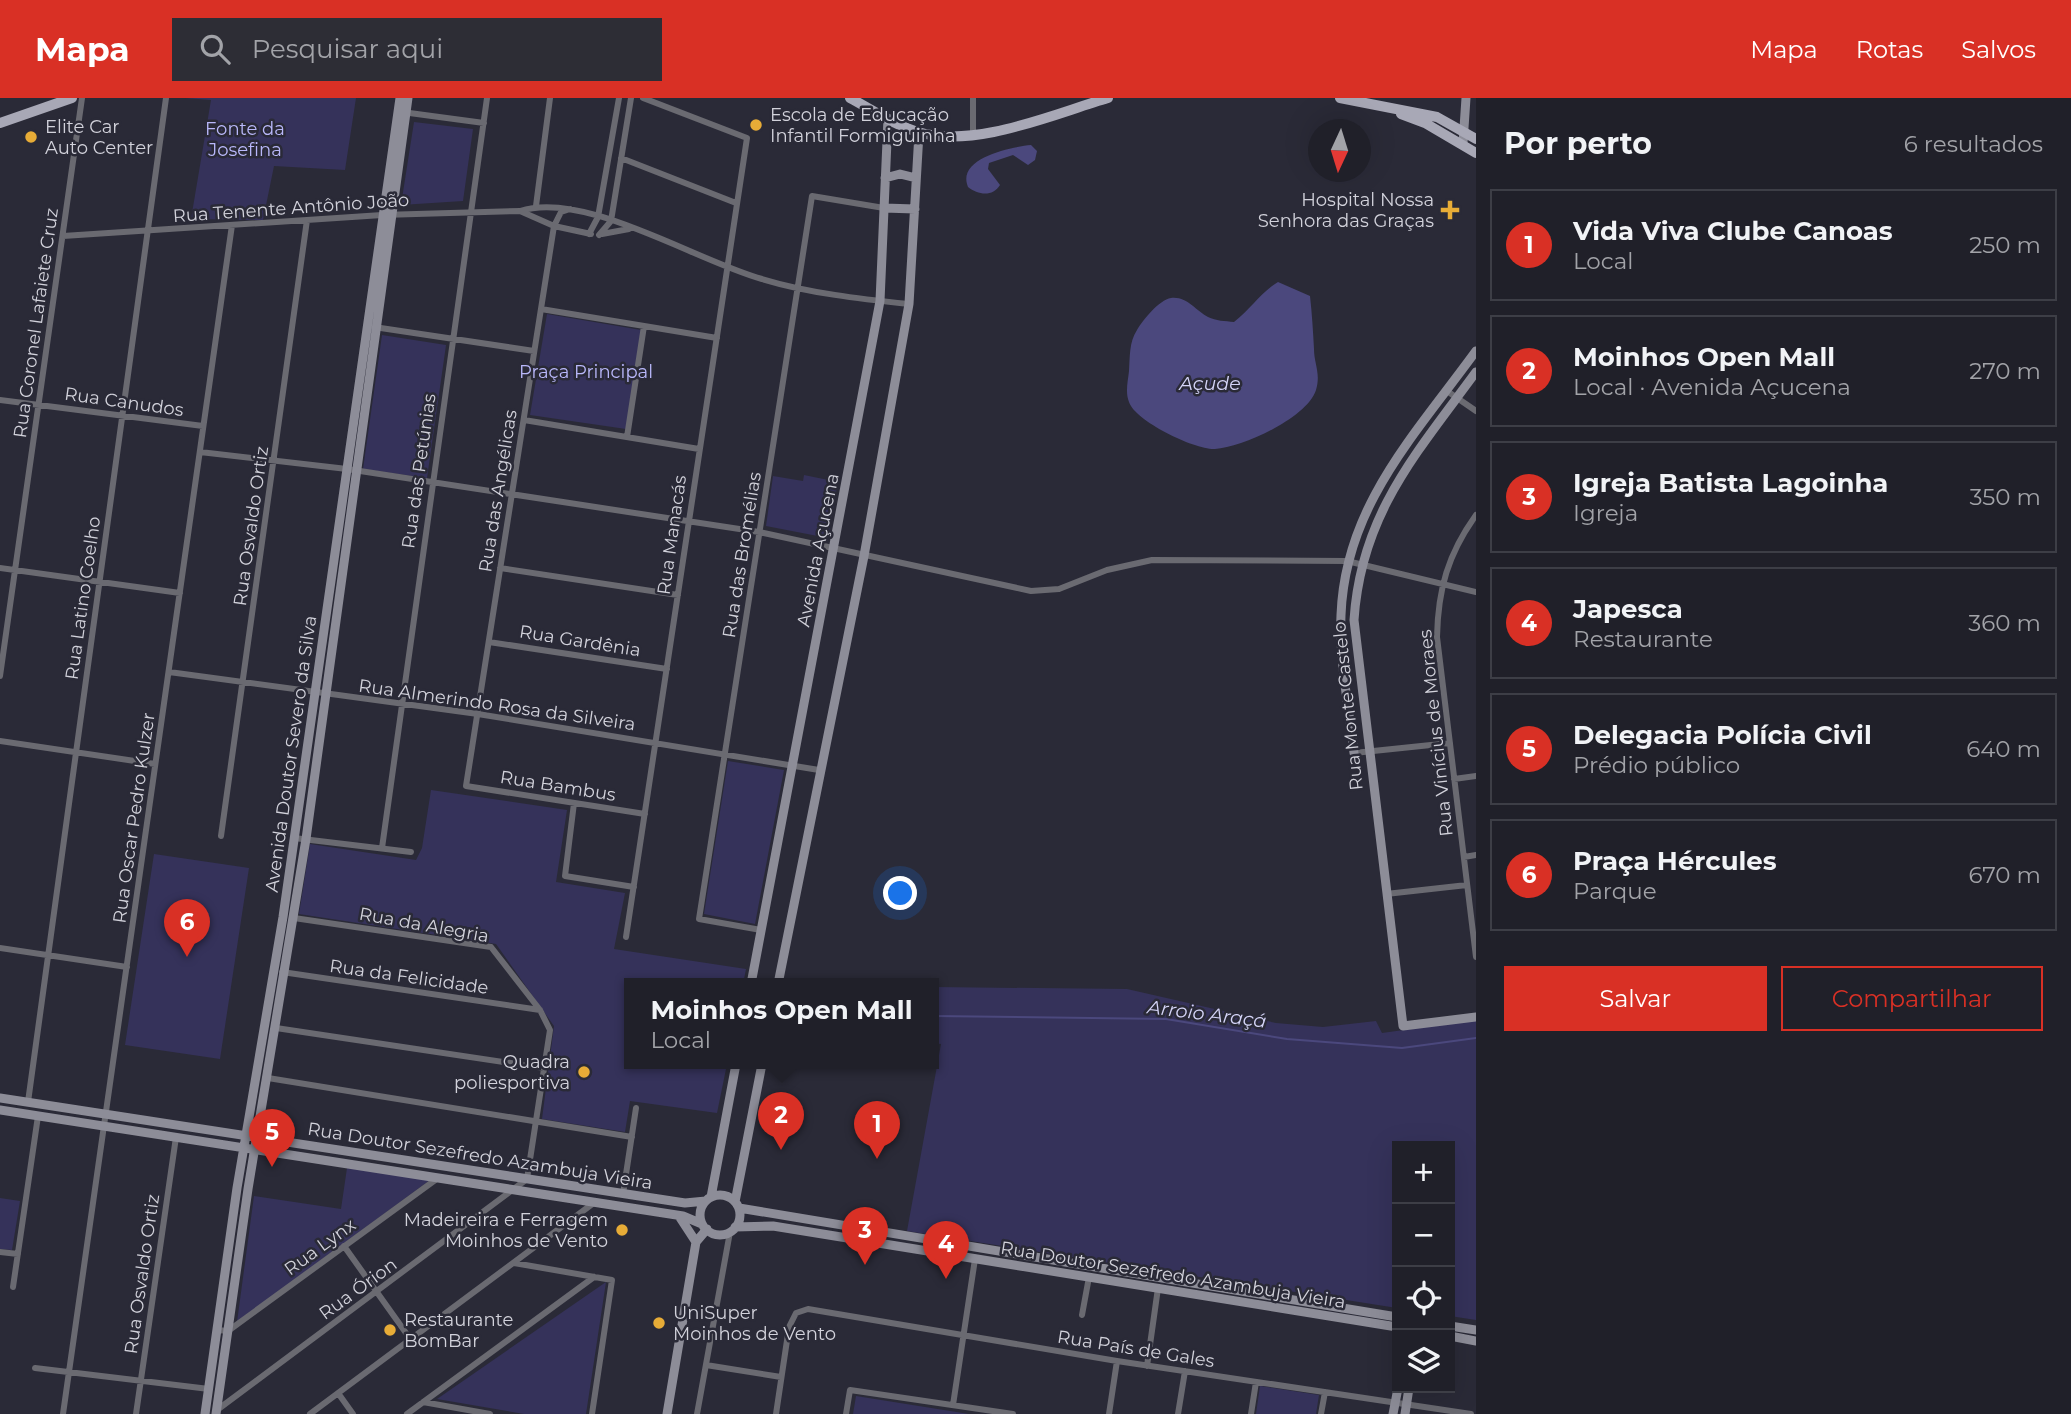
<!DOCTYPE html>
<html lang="pt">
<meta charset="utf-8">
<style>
:root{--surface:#202029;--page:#2d2d35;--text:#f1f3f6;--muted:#a2a3a8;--line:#3d3e46;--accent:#d93025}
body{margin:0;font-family:Montserrat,sans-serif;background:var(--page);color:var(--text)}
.controls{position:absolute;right:21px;bottom:21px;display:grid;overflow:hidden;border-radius:0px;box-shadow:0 7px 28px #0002}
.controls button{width:63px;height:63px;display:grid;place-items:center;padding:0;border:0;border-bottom:2px solid var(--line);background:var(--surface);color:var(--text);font:35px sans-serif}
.compass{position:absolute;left:1308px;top:21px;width:63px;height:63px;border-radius:50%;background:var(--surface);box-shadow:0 7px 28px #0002;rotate:184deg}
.you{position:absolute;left:901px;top:796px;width:24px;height:24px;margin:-18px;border:5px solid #fff;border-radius:50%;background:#1a73e8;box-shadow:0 0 0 10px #1a73e833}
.badge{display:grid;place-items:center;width:46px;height:46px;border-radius:50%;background:var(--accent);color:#fff;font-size:23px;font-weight:700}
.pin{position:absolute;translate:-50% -58px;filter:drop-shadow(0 2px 4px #0008)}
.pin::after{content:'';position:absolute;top:37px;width:24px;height:21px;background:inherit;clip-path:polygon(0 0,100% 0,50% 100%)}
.popup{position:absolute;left:624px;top:880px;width:315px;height:91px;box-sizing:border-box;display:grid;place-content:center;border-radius:0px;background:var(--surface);filter:drop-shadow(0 2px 5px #0005);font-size:23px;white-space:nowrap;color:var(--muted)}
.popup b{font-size:26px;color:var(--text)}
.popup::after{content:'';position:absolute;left:50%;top:100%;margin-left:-14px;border:14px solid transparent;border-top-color:var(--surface)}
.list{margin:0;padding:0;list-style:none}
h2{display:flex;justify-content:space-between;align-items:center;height:91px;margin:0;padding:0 28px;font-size:30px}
h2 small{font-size:23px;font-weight:400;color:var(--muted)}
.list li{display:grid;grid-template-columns:46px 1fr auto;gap:21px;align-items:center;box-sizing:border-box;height:112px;margin:0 14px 14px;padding:0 14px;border:2px solid var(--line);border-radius:0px}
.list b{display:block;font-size:26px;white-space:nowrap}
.list p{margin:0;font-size:23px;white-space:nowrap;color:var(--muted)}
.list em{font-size:23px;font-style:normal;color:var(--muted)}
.actions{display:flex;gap:14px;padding:21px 28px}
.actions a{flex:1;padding:16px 0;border:2px solid var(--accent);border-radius:0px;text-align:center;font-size:24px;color:var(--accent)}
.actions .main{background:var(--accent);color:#fff}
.icon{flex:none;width:38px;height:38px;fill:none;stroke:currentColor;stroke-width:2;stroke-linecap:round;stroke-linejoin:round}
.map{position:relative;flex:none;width:1476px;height:1316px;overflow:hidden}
header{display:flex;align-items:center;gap:42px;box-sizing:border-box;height:98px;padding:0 35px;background:var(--accent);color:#fff}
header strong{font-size:33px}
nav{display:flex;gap:38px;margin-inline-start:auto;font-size:24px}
.search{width:490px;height:63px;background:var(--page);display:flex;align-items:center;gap:18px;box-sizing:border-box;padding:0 24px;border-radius:0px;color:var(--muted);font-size:26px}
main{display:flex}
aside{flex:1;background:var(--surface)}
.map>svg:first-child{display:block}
</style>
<header>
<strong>Mapa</strong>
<div class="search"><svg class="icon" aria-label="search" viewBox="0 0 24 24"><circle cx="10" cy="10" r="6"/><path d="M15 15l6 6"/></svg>Pesquisar aqui</div>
<nav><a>Mapa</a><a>Rotas</a><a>Salvos</a></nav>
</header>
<main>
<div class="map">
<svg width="1476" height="1316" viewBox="0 0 1476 1316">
<rect width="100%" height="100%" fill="#2a2a37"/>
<path fill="#35325a" d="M185 0H356L345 72 274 68 263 122 191 121 211 2Z
M414 24 473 31 463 103 401 107Z
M547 216 641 232 626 331 530 317Z
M382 237 446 247 427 380 363 371Z
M804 377 838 384 828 440 766 428 773 378 803 383Z
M728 663 784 672 755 826 704 816Z
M431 692 567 712 556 784 625 795 614 851 746 871 743 886H629V966H727L717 1015 630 1003 625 1034 542 1021 554 928 496 846 299 816 310 746 416 762 422 750Z
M154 756 249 770 220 961 125 947Z
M933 889 1127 891 1276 925 1323 929 1376 923 1382 935 1476 922V1222L1450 1218V1048H1397V1210L907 1133 941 946 933 945Z
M347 1070 430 1082 237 1224 254 1098 341 1111Z
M0 1100 20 1103 12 1152 0 1151Z
M606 1184 586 1316H524L437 1301Z
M1260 1288 1319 1297 1316 1316H1256Z
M856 1298 969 1316H853Z"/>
<path fill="#4b487d" d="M1031 47 1037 53 1035 62 1028 67 1013 57 989 65 988 71 1000 87C993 99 978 97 968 89 956 60 1011 49 1031 47Z
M1278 184 1310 198C1312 216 1313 233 1314 251 1314 266 1321 275 1316 292 1307 320 1243 349 1215 351 1195 352 1135 323 1129 304 1125 294 1128 283 1129 273 1130 259 1129 244 1137 232 1143 222 1159 202 1171 200 1187 198 1196 213 1208 219 1216 223 1225 223 1234 224 1251 211 1260 195 1278 184Z"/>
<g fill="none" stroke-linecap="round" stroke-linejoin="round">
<path stroke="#4b487d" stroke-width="2" d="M933 918 1166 921 1287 941 1402 950 1476 940"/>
<path stroke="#6a6a71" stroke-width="6" d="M973 0V38
M402 14 484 25
M621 60 736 105
M536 108 550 0
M570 111 561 114 554 128 466 688 645 716
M520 113 554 128 591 136
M589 136 598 119 619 0
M602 136 629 131
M599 137 611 123 631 0
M63 138 382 117 520 113C585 92 696 163 762 181 808 195 861 201 909 206
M541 211 717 240
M374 229 534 253
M1447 293 1476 313
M0 302 203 328
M524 322 699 351
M627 339 644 228
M200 354 347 371 759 434 1031 493 1059 491 1107 472 1152 462 1347 463 1476 494
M1476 417C1448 456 1438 491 1437 539L1476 859
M0 470 180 495
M500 470 678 497
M489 544 667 571
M169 574 478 616 819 672
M0 578 82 0
M0 643 155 666
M1354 655 1450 645
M1454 681 1476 678
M574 705 565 778 634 789
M221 738 307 122
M294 740 411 754
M382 750 487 0
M1464 759 1476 757
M1386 796 1467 787
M761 832 699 821 812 98 884 110
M626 839 747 40 643 0
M0 850 127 869
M282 874 540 912
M276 930 544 970
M268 980 632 1039
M28 1004 166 0
M623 1096 636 1010
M344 1148 411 1242
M0 1154 18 1156
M514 1165 612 1182 592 1316
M13 1189 38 1018
M1082 1217 1089 1179
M217 1232 228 1233 438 1080
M706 1267 781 1279
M1147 1268 1158 1190
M35 1270 209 1291
M338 1295 353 1316
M423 1304 490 1316
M953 1307 975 1161
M217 1312 527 1081 550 932 540 912 491 849 294 820
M63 1316 232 127
M136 1316 176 1039
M310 1316 595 1104
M407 1316 594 1179
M697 1316 730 1134
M776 1316 789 1229 796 1215 808 1211 1117 1263 1471 1316
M846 1316 850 1292 1013 1316
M1109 1316 1117 1263
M1178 1316 1185 1273
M1251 1316 1256 1284
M1321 1316 1325 1294"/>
<path stroke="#8d8d98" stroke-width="9" d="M1463 45 1466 0
M885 80 900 76 916 80
M884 110 915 111
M1476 274C1416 356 1361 416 1354 522L1403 928 1476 919
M1354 655C1349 609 1339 563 1341 517 1345 408 1415 337 1476 253
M751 886 880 203 888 20
M778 886 864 458 909 206 919 35
M0 1000 685 1105 706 1103
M0 1012 683 1118 702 1126
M700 1117a20 20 0 1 1 40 0a20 20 0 1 1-40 0Z
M711 1099 736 966
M735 1104 762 966
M739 1110 1397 1219
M679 1118 696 1144
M735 1129 773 1128 1397 1229
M1450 1228 1476 1232
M1450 1238 1476 1243
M205 1316 237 1090 283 819 400 0
M216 1316 248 1091 306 741 408 0
M667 1316 696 1144 707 1131
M1393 1316 1398 1290
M1405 1316 1409 1290"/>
<path stroke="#a8a8b6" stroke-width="10" d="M850 0C871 11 894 27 918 34 975 51 1053 16 1108 0
M1340 0 1437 19 1476 41
M1401 16 1425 25 1476 55
M0 25 72 0"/>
</g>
<g fill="#e7ac37" stroke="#2a2a37" stroke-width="2.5">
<circle cx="756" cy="27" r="7"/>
<circle cx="31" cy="39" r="7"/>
<path d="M1446.5 101.5h7v7h7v7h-7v7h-7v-7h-7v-7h7z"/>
<circle cx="584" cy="974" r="7"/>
<circle cx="622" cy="1132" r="7"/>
<circle cx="659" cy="1225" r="7"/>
<circle cx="390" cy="1232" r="7"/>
</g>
<g text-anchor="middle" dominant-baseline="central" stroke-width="5" stroke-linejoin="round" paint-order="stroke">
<g font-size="18" fill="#d2d2db" stroke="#2a2a37" text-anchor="start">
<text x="770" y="17">Escola de Educação<tspan x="770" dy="21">Infantil Formiguinha</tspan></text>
<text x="45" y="29">Elite Car<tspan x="45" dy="21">Auto Center</tspan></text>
<text x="1434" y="102" text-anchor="end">Hospital Nossa<tspan x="1434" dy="21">Senhora das Graças</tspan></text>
<text x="570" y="964" text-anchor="end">Quadra<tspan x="570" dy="21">poliesportiva</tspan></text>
<text x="608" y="1122" text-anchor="end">Madeireira e Ferragem<tspan x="608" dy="21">Moinhos de Vento</tspan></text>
<text x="673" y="1215">UniSuper<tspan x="673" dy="21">Moinhos de Vento</tspan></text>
<text x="404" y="1222">Restaurante<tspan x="404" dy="21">BomBar</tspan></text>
</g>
<g font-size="18" fill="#b9b8fa" stroke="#2a2a37">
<text x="245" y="31">Fonte da<tspan x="245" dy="21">Josefina</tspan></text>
<text x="586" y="274">Praça Principal</text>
</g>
<g font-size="18" fill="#d2d2db" stroke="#2a2a37">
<text transform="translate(291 110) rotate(-4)">Rua Tenente Antônio João</text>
<text transform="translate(36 225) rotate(-82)">Rua Coronel Lafaiete Cruz</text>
<text transform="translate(124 304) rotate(8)">Rua Canudos</text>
<text transform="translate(419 373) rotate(-82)">Rua das Petúnias</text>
<text transform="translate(498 393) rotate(-81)">Rua das Angélicas</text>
<text transform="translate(251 428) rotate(-82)">Rua Osvaldo Ortiz</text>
<text transform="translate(672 437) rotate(-82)">Rua Manacás</text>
<text transform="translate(818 452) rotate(-79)">Avenida Açucena</text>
<text transform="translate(742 457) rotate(-81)">Rua das Bromélias</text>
<text transform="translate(83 500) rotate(-82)">Rua Latino Coelho</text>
<text transform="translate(580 543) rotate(9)">Rua Gardênia</text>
<text transform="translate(497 607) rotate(8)">Rua Almerindo Rosa da Silveira</text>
<text transform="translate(1348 608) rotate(-96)">Rua Monte Castelo</text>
<text transform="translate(1436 635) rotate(-96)">Rua Vinícius de Moraes</text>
<text transform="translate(291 656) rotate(-82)">Avenida Doutor Severo da Silva</text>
<text transform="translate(558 688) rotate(9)">Rua Bambus</text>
<text transform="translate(134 720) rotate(-82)">Rua Oscar Pedro Kulzer</text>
<text transform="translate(424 827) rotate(10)">Rua da Alegria</text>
<text transform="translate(409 879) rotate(8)">Rua da Felicidade</text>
<text transform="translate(480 1058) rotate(9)">Rua Doutor Sezefredo Azambuja Vieira</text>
<text transform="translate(320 1149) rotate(-36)">Rua Lynx</text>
<text transform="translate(142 1176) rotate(-82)">Rua Osvaldo Ortiz</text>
<text transform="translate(1173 1177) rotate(9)">Rua Doutor Sezefredo Azambuja Vieira</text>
<text transform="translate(358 1191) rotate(-36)">Rua Órion</text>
<text transform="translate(1136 1251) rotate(9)">Rua País de Gales</text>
</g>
<g font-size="19" font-style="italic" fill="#d4d4f7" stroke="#2a2a37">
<text x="1210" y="285">Açude</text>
<text transform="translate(1207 916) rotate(7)">Arroio Araçá</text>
</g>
</g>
</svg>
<div class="controls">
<button>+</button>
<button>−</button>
<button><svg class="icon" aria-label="locate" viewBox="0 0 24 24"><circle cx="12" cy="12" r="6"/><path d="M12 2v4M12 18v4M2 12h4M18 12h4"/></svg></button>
<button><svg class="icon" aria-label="layers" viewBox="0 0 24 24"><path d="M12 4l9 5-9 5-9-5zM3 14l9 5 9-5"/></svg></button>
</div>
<svg class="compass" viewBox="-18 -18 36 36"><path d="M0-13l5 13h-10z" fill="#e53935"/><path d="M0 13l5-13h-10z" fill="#a2a3a8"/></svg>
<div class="you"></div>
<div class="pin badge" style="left:877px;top:1061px">1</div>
<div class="pin badge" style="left:781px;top:1052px">2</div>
<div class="popup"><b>Moinhos Open Mall</b>Local</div>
<div class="pin badge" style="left:865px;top:1167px">3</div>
<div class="pin badge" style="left:946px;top:1181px">4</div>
<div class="pin badge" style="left:272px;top:1069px">5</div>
<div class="pin badge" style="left:187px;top:859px">6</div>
</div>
<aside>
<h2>Por perto<small>6 resultados</small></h2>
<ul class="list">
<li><span class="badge">1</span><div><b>Vida Viva Clube Canoas</b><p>Local</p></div><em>250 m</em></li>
<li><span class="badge">2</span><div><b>Moinhos Open Mall</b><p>Local · Avenida Açucena</p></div><em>270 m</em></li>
<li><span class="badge">3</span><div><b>Igreja Batista Lagoinha</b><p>Igreja</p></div><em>350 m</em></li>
<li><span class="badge">4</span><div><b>Japesca</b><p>Restaurante</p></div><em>360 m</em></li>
<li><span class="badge">5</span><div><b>Delegacia Polícia Civil</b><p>Prédio público</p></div><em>640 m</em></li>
<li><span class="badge">6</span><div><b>Praça Hércules</b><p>Parque</p></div><em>670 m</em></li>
</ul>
<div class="actions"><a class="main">Salvar</a><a>Compartilhar</a></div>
</aside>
</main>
